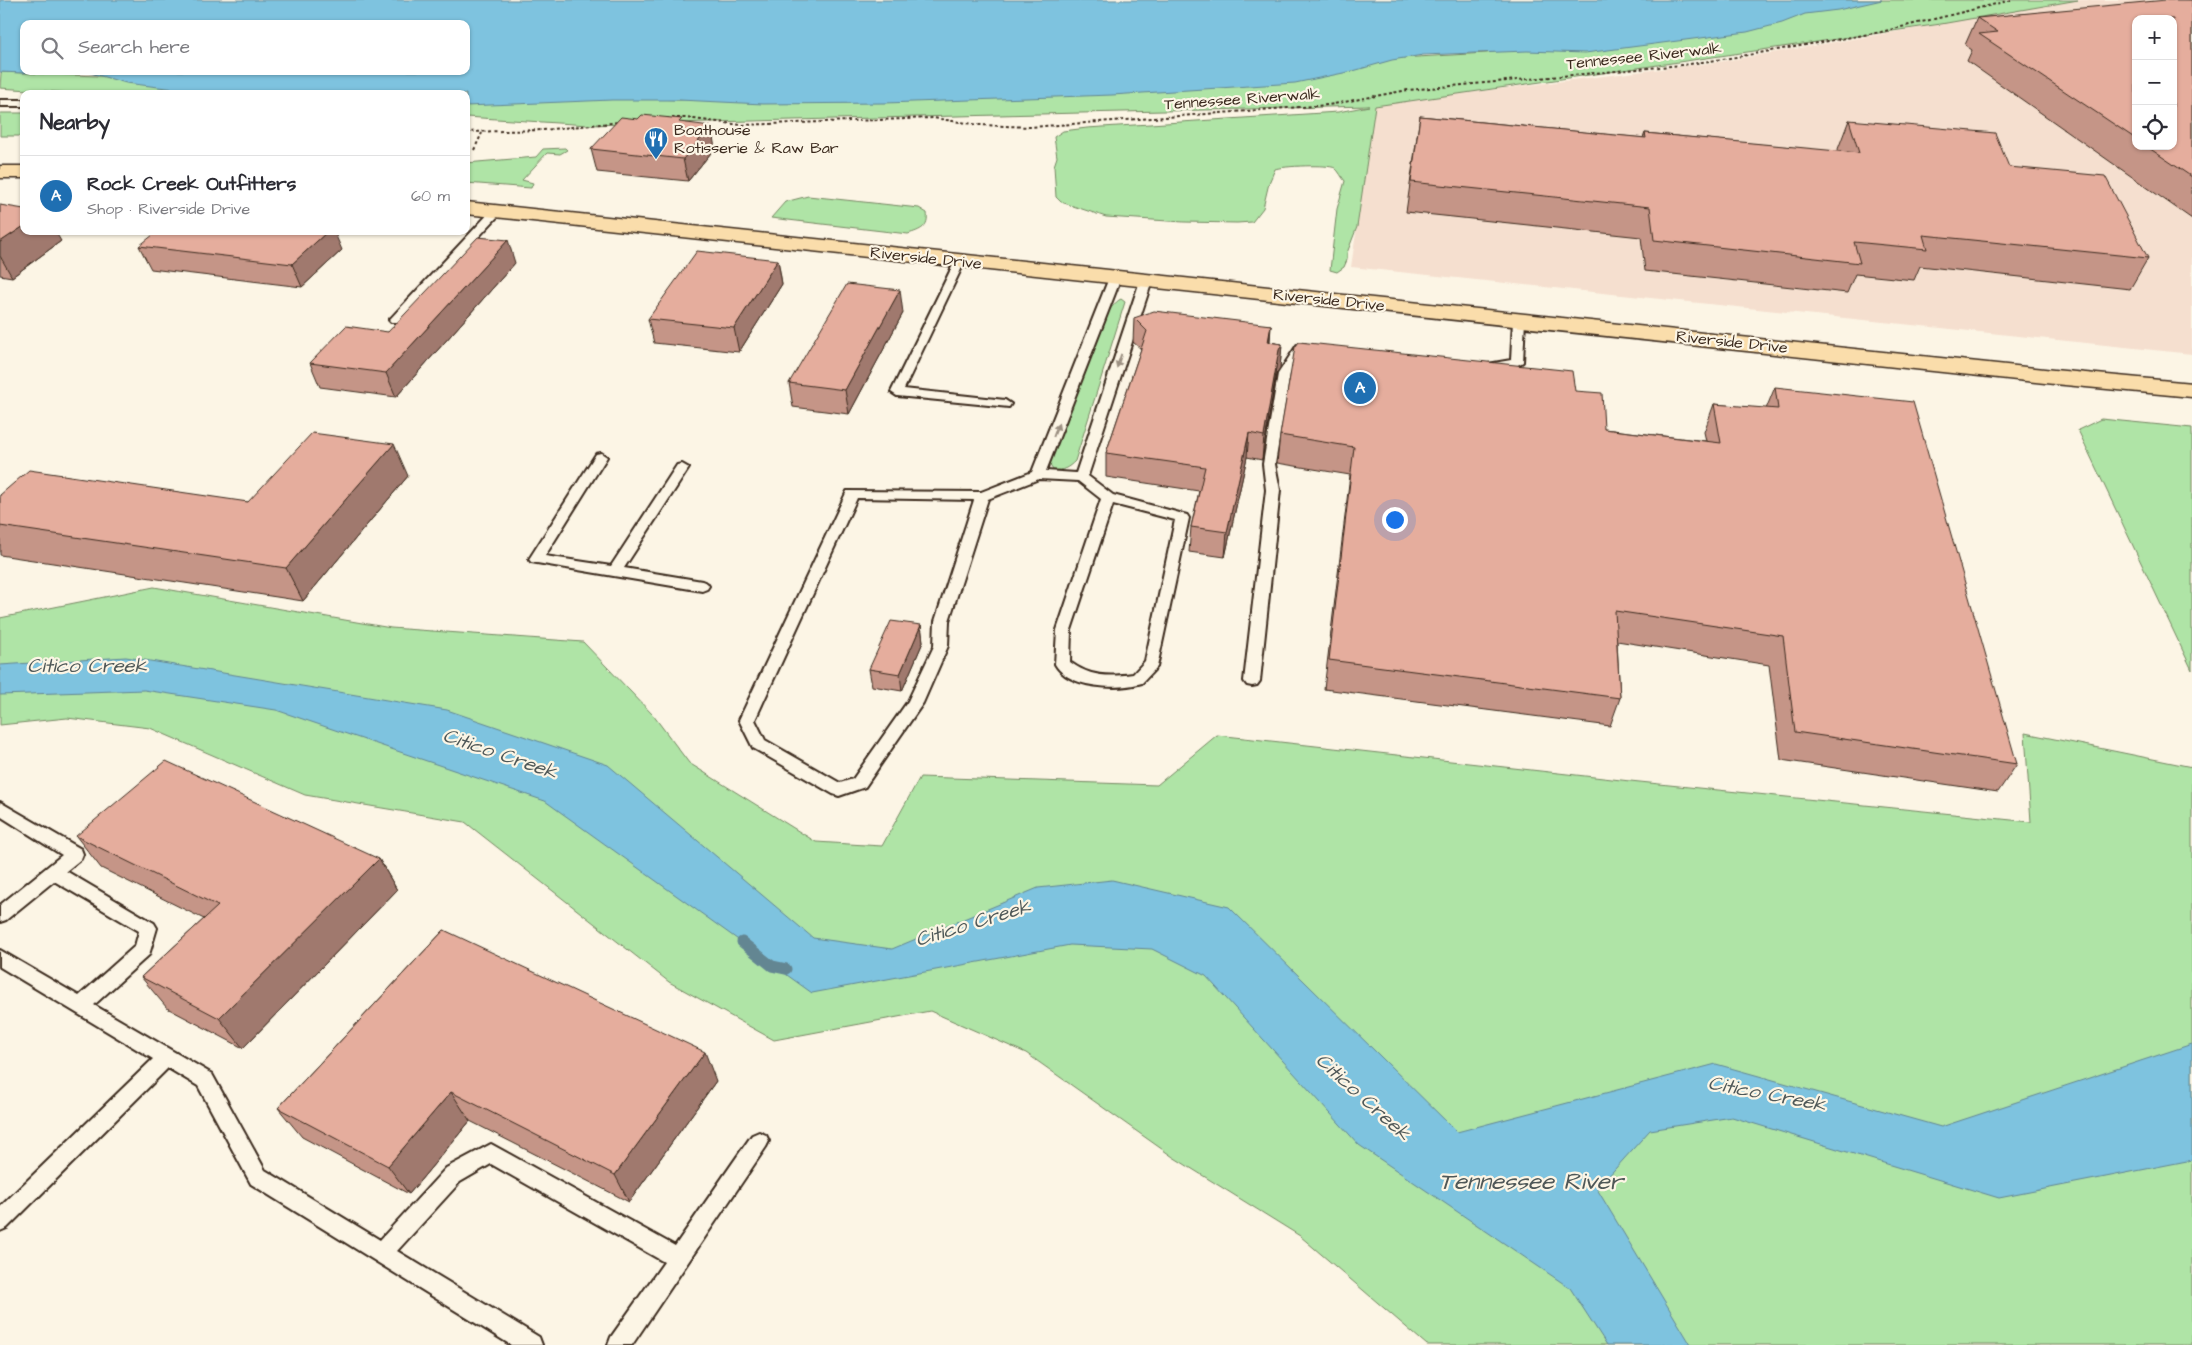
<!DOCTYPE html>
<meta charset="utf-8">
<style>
:root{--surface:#fff;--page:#f2f2f3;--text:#2b2b33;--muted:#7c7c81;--line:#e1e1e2;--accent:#1f6fb2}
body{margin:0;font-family:"Architects Daughter",sans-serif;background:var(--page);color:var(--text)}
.controls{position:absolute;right:15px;top:15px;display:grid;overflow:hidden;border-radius:10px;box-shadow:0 1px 4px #0004}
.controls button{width:45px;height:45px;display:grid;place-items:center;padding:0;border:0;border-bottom:1px solid var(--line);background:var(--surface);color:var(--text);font:25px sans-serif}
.you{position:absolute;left:1394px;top:519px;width:18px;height:18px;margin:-12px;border:4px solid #fff;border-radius:50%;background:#1a73e8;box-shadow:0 0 0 8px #1a73e833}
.badge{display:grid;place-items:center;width:32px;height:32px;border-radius:50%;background:var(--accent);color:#fff;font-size:16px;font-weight:700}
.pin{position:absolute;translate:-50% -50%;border:2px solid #fff;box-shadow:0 1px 5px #0006}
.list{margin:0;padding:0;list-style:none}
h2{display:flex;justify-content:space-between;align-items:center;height:65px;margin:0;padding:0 20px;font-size:21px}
h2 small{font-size:16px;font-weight:400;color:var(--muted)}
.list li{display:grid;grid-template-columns:32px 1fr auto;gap:15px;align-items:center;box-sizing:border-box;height:80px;padding:0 20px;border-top:1px solid var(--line)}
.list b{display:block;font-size:19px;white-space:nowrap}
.list p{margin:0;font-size:16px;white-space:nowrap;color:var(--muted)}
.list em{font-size:16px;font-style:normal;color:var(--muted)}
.icon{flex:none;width:28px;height:28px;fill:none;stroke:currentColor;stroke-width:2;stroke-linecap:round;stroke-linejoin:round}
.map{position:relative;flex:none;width:2192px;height:1345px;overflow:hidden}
.search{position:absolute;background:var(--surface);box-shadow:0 1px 4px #0004;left:20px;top:20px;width:450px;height:55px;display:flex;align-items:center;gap:12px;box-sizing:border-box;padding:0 18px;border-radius:10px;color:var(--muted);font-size:19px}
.panel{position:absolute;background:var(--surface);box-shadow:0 1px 4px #0004;left:20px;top:90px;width:450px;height:145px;border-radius:10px}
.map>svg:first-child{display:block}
</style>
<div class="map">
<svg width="2192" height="1345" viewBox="0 0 2192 1345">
<rect width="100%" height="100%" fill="#fcf5e5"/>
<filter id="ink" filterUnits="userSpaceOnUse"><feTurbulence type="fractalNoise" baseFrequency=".02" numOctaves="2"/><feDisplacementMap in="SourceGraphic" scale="10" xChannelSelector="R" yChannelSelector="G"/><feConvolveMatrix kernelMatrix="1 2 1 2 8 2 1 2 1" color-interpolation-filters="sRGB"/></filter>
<g filter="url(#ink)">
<path fill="#f5dfcf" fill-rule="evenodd" d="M2043 0H2192V354L1351 267 1375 104 1718 62 1941 24ZM2136 19H2173V146H2136Z"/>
<path fill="#afe4a6" stroke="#758762" d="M1845 0H2078L1941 24 1375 106 1357 227 1347 253V260L1344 267 1337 272 1330 270 1337 209 1345 181C1342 178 1339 171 1335 168 1328 164 1283 166 1275 169L1269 183 1263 208 1252 222 1237 223 1184 222 1106 217 1061 202 1056 197 1054 166 1057 157 1054 137 1063 131 1087 128 1338 112 1369 106 588 125 466 117V94H87L0 88 1 72 679 100 1486 53Z
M0 113H24V136H0Z
M565 148 567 150 560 154 547 153 522 180 533 183 531 188 466 183V163L536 157 543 149Z
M808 196 919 208 927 213C929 227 921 230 908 234L771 218 785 202Z
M1121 299 1125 302 1075 461C1068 468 1063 471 1053 470L1047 461C1058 431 1097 309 1121 299Z
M2101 419 2192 428V670L2078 430Z
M154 587 391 628 583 642 653 715 689 763 816 842 882 846 920 777 1157 785 1217 735 1630 781 2031 822 2025 733 2192 767V1345H1427L1300 1236 1173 1157 1026 1053 930 1011 774 1040 669 982 465 822 305 795 150 728 67 718 0 725V618Z"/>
<path fill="#7ec3df" stroke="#638692" d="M0 0H1882L1838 10 1805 14 1782 23 1747 32 1585 53 1527 51 1423 55 1392 60 1353 71 1295 83 1112 95 885 103 763 104 679 100H612L466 106V94H215L126 83 83 71H466V24H24V71H33L23 73 0 72Z
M126 657 447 710 608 765 813 938 892 949 1038 888 1112 880 1229 907 1457 1132 1716 1064 1941 1127 2192 1044V1160L1999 1198 1732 1117 1650 1130 1597 1189 1691 1345H1607L1570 1288 1359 1145 1206 976 1152 949 1070 945 812 993 545 801 276 710 144 690 0 695V665Z"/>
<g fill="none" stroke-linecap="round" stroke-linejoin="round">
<path stroke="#638692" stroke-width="11" d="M742 942 772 966 786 969"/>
<g stroke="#3b2a1e" stroke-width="4">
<path id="service" d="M0 100H24V106H0Z
M496 209 501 212 500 214 399 322H391L389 320 391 318 492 210Z
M960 258 965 261 904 389 1005 400 1011 404 1009 407 897 396 891 392 955 261Z
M1115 275 1121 278 1046 471 1076 473 1140 281 1146 278 1150 279 1152 281 1088 476 1113 495 1187 515 1189 518 1157 667 1142 683C1118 690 1069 689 1055 664L1057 630 1101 499 1078 481 1039 479 988 499 949 621 948 646 923 703 865 787 839 796 833 794 753 748 739 720 847 491 981 492 1032 472 1109 278ZM857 498 974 500 935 621 934 646 908 701 853 779 840 783 765 740 755 720ZM1113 504 1175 520 1145 661 1133 674C1108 677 1090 677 1070 662L1071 630Z
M1519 317 1525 320 1523 362 1509 370H1488L1486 367 1488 364 1511 360 1513 320Z
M1305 344 1311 348 1305 352 1290 374 1275 464 1280 490 1260 681 1257 685 1252 686 1247 685 1244 681 1266 490 1263 464 1278 374 1297 345Z
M601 453 607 457 545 556 611 566 677 465 682 464 689 468 624 568 702 581 707 583 709 586 707 589 702 591 531 562 529 559 531 556 596 454Z
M0 802 81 849 83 854 81 859 66 871 154 923 157 928 149 955 94 1005 212 1074 265 1170 380 1240 446 1168 491 1144 675 1246 752 1135 759 1132 766 1135 769 1141 766 1147 632 1345H608L611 1337 664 1262 491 1164 460 1182 397 1251 539 1337 542 1345H511L251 1184 198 1086 168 1068 7 1228 0 1231V1207L153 1059 0 967V950L79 996 135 946 139 931 54 881 6 920 0 922V905L62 855 0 816Z"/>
</g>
<g stroke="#3b2a1e" stroke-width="3">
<path id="primary" d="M0 166H24V178H0Z
M466 202 2054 370 2192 383V397L2054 384 466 214Z"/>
</g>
<path stroke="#3b2a1e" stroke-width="2" stroke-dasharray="3 2.5" stroke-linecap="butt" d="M36 93 54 94
M666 118H686L741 125 933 118 980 125 1031 127 1328 105 1408 90 1683 65 1736 57 1881 32 2012 0
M466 132 543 130 620 122
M474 150 482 133"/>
<use href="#service" fill="#fcf5e5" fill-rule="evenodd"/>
<use href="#primary" fill="#faddab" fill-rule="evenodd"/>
</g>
<path fill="#c59587" stroke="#3b2a1e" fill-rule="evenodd" d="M2192 0V219L1967 61 1972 50 1965 45 1977 18ZM2136 19 2173 146H2136Z
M1420 116 1643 138 1645 133 1839 152 1838 149 1849 120 2009 167 2148 258 2130 289 1920 266 1914 280 1855 274 1847 293 1645 271 1641 237 1406 212Z
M683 123 715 148 688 181 597 172 591 149Z
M0 205 61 241 12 277 0 275Z
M139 246 342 250 302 287 151 269Z
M778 260 782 284 739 352 654 343 648 319Z
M515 263 396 397 320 387 310 363 388 332Z
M903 313 849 414 793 407 789 383Z
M1134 318 1271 325 1270 342 1282 344 1280 368 1276 374 1262 460 1247 457 1225 557 1189 552 1191 527 1199 491 1106 477V453L1141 349 1133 342Z
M1775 387 2017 764 1998 792 1781 760 1769 665 1617 641 1620 698 1610 726 1324 689 1350 475 1277 463 1280 435 1575 391 1604 429 1706 441 1704 432 1714 404 1766 409Z
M408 476 303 601 0 555V495L248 502Z
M921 625 923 642 902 691 872 686 869 669Z
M76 836 379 859 397 890 243 1048 167 1008 141 977 204 919 101 868Z
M444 930 716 1081 629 1202 470 1121 409 1194 302 1137 278 1108Z"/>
<path fill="#a0796e" stroke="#3b2a1e" d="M711 126 715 148 688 181 683 159Z
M24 226V231H55L61 241 12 277 0 256V242Z
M328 231H334L342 250 302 287 292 264Z
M508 240 515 263 396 397 386 373Z
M778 260 782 284 739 352 734 328Z
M900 290 903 313 849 414 845 390Z
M1271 325 1269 349 1268 342Z
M1282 344 1280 368 1276 374 1262 460 1264 436 1279 350Z
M1249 433 1247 457 1225 557 1227 532Z
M394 444 408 476 303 601 286 568Z
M921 625 923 642 902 691 900 674Z
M379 859 397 890 243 1048 219 1018Z
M705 1052 716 1081 629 1202 615 1175Z
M451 1092 470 1121 409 1194 388 1166Z"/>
<path fill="#e5ad9d" stroke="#3b2a1e" d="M2166 0H2192V177L2146 146H2173V19H2136V139L1979 34 1998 32 1977 18Z
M642 115 682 119 679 122 711 126 683 159 591 149 621 117 638 119Z
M1420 116 1646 138 1645 133 1859 153 1849 120 1995 133 2009 167 2105 176 2148 258 1923 235 1927 249 1854 242 1860 263 1654 240 1650 207 1411 182Z
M0 205 24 209V226L0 242Z
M158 231H328L292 264 139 246Z
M478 237 508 240 386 373 310 363 346 326 388 332Z
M697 251 778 260 734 328 648 319Z
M847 284 900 290 845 390 789 383Z
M1154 311 1271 325 1268 342 1282 344 1279 350 1264 436 1249 433 1227 532 1191 527 1205 467 1106 453 1147 331 1134 318Z
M1299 342 1572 371 1575 391 1602 393 1604 429 1721 443 1714 404 1778 409 1775 387 1913 402 2017 764 1795 732 1783 636 1615 611 1620 698 1329 660 1354 447 1280 435 1295 347Z
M312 433 394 444 286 568 0 526V495L29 470 248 502Z
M891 621 921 625 900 674 869 669Z
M166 761 379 859 219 1018 141 977 218 906 76 836Z
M444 930 705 1052 615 1175 451 1092 388 1166 278 1108Z"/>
<defs><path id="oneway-solid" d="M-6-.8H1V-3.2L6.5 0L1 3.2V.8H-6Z" transform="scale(1.25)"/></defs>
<g fill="#9c9082">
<use href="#oneway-solid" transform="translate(1119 361) rotate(108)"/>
<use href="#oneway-solid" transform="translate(1056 430) rotate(-69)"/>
</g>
</g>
<defs>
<g id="restaurant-pin" transform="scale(1.25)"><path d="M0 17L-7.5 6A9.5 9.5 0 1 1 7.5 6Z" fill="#1f6fb2" stroke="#fcf5e5"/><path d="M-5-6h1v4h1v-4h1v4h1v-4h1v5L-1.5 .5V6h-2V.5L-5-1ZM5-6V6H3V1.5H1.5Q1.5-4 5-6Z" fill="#fff"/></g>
</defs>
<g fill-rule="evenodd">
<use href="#restaurant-pin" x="656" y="139"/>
</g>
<g text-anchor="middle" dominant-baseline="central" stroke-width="4.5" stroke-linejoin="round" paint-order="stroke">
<g font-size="16" fill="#3b2a1e" stroke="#fcf5e5">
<text transform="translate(1644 56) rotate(-6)">Tennessee Riverwalk</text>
<text transform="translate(1242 99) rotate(-4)">Tennessee Riverwalk</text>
<text transform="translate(926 258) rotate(6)">Riverside Drive</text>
<text transform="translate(1329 300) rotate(6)">Riverside Drive</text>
<text transform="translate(1732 342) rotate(6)">Riverside Drive</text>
</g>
<g font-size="16" fill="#3b2a1e" stroke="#fcf5e5" text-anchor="start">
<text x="674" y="130">Boathouse<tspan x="674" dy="18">Rotisserie &amp; Raw Bar</tspan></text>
</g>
<g font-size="20" font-style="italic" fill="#4f5858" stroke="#fcf5e5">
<text x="87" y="666">Citico Creek</text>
<text transform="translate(500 754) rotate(19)">Citico Creek</text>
<text transform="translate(973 923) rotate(-17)">Citico Creek</text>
<text transform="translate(1767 1094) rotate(11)">Citico Creek</text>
<text transform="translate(1363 1097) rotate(42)">Citico Creek</text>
</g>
<g font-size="24" font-style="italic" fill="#4f5858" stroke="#fcf5e5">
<text x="1531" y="1182">Tennessee River</text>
</g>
</g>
</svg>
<div class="controls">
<button>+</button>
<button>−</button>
<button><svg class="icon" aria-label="locate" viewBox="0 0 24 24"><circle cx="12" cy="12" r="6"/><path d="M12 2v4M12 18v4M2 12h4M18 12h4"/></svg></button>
</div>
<div class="you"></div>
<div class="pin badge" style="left:1360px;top:388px">A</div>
<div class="search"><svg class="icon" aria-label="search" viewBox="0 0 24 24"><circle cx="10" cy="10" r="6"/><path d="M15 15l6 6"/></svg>Search here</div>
<section class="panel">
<h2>Nearby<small></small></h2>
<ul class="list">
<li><span class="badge">A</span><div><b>Rock Creek Outfitters</b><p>Shop · Riverside Drive</p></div><em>60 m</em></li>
</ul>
</section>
</div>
